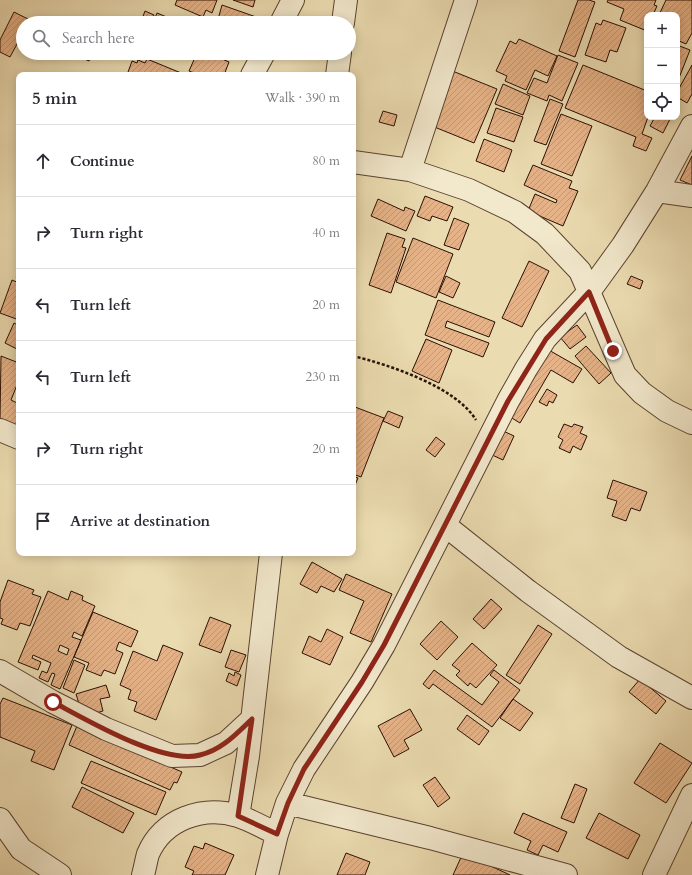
<!DOCTYPE html>
<meta charset="utf-8">
<style>
:root{--surface:#fff;--page:#f2f2f3;--text:#2b2b33;--muted:#7c7c81;--line:#e1e1e2}
body{margin:0;font-family:Cardo,serif;background:var(--page);color:var(--text)}
.controls{position:absolute;right:12px;top:12px;display:grid;overflow:hidden;border-radius:8px;box-shadow:0 2px 10px #0003}
.controls button{width:36px;height:36px;display:grid;place-items:center;padding:0;border:0;border-bottom:1px solid var(--line);background:var(--surface);color:var(--text);font:20px sans-serif}
.stop{position:absolute;width:12px;height:12px;margin:-9px;border:3px solid #8f2418;border-radius:50%;background:#fff}
.stop.end{background:#8f2418;border-color:#fff;box-shadow:0 1px 4px #0008}
.list{margin:0;padding:0;list-style:none}
h2{display:flex;justify-content:space-between;align-items:center;height:52px;margin:0;padding:0 16px;font-size:17px}
h2 small{font-size:13px;font-weight:400;color:var(--muted)}
.list li{display:grid;grid-template-columns:26px 1fr auto;gap:12px;align-items:center;box-sizing:border-box;height:72px;padding:0 16px;border-top:1px solid var(--line)}
.list b{display:block;font-size:15px;white-space:nowrap}
.list em{font-size:13px;font-style:normal;color:var(--muted)}
.icon{flex:none;width:22px;height:22px;fill:none;stroke:currentColor;stroke-width:2;stroke-linecap:round;stroke-linejoin:round}
.map{position:relative;flex:none;width:692px;height:875px;overflow:hidden}
.search{position:absolute;background:var(--surface);box-shadow:0 2px 10px #0003;left:16px;top:16px;width:340px;height:44px;display:flex;align-items:center;gap:10px;box-sizing:border-box;padding:0 14px;border-radius:22px;color:var(--muted);font-size:15px}
.panel{position:absolute;background:var(--surface);box-shadow:0 2px 10px #0003;left:16px;top:72px;width:340px;height:484px;border-radius:8px}
.map>svg:first-child{display:block}
</style>
<div class="map">
<svg width="692" height="875" viewBox="0 0 692 875">
<defs>
<pattern id="building-hatch" width="6" height="6" patternUnits="userSpaceOnUse"><rect width="6" height="6" fill="#e6b388"/><path d="M-1 1l2-2M0 6l6-6M5 7l2-2" fill="none" stroke="#c59974"/></pattern>
</defs>
<rect width="100%" height="100%" fill="#ebdbb0"/>
<filter id="stains"><feTurbulence type="fractalNoise" baseFrequency=".005" numOctaves="4"/><feColorMatrix values="0 0 0 0 .2 0 0 0 0 .09 0 0 0 0 .02 0 0 0 .5 -.17"/></filter>
<radialGradient id="worn" r=".72"><stop offset=".6" stop-color="#630" stop-opacity="0"/><stop offset="1" stop-color="#630" stop-opacity=".3"/></radialGradient>
<path fill="url(#building-hatch)" stroke="#2a0f04" fill-rule="evenodd" d="M177 0H217L212 13 206 10 203 17 175 5Z
M233 0H255L253 7Z
M578 0H589L595 2 575 57 559 51Z
M608 0H656L654 5 657 6 653 15H647V31L620 20 624 9 607 2Z
M666 0H692V33L686 44 677 40V15H659Z
M222 5 259 18 258 23H217Z
M145 11 154 15 151 23H134L136 17 142 19Z
M14 12 36 23H23V33L10 57 0 52V40Z
M157 13 181 23H153Z
M603 20 626 28 617 52 610 50 606 62 585 55 596 23 601 25Z
M519 39 557 56 548 76 535 70 526 90 505 81 507 76 496 71 510 41 516 44Z
M677 45 690 50 677 83Z
M54 53H71L68 59Z
M71 53H93L89 61Z
M197 53H208L229 62 224 75H199L189 71Z
M558 55 578 63 562 101 549 95 547 101 527 93 534 78 547 83Z
M147 59 186 75H127L132 61 137 63 138 60 145 63Z
M583 65 647 91 648 117 642 134 652 138 646 151 633 146 636 137 565 108Z
M692 65V94L687 103 677 97V92Z
M450 70 497 89 474 143 427 124Z
M503 84 530 96 523 115 495 104Z
M550 99 563 104 546 145 534 141Z
M496 108 523 117 514 142 487 133Z
M383 111 397 115 394 126 379 122Z
M561 114 592 126 572 176 541 164Z
M655 117H671L663 133 650 126Z
M484 139 512 150 504 172 476 161Z
M692 156V185L680 180Z
M533 165 572 181 569 188 578 191 563 226 528 211 535 194 556 203 557 200 524 185Z
M425 196 453 207 447 221 432 216 430 221 417 216Z
M378 199 404 211 405 207 415 211 406 231 371 216Z
M454 218 469 224 459 250 444 245Z
M387 233 405 239 402 247 406 248 391 293 369 285Z
M413 238 453 254 436 298 396 282Z
M529 261 549 271 522 327 502 318Z
M446 276 460 283 453 298 439 292Z
M631 276 643 281 640 289 627 284Z
M12 280 19 283V320L0 313Z
M438 300 495 322 489 337 447 321 445 327 489 343 483 357 425 335Z
M14 323 19 326V344L17 349 5 343Z
M577 325 586 337 570 349 560 337Z
M426 339 452 350 439 383 412 371Z
M586 346 611 373 599 384 575 356Z
M547 349 582 369 573 383 551 370 520 423 507 415Z
M1 356 19 363V380L11 400 19 404V427L0 420Z
M547 389 557 395 553 403 549 401 547 406 539 402Z
M355 407 384 418 361 477 353 474V411Z
M388 411 403 417 399 428 383 421Z
M564 424 572 427 574 424 583 427 580 433 587 436 581 450 573 446 570 453 559 448 563 440 558 437Z
M501 430 514 436 503 460 490 454Z
M436 437 445 444 435 457 426 450Z
M353 476 358 478 353 490Z
M613 480 647 492 640 511 631 508 626 521 612 516 617 501 607 498Z
M312 562 342 579 334 592 321 586 317 593 300 584Z
M346 574 392 594 371 642 350 633 364 601 339 590Z
M8 580 34 590 32 594 41 597 30 626 20 623 17 630 1 624 3 619 0 618V602Z
M48 591 68 600 71 591 83 596 82 600 95 606 82 636 74 632 72 637 81 640 60 689 51 685 55 674 52 673 48 682 39 678 42 671 47 673 51 663 33 655 32 658 41 662 38 670 18 662ZM60 645 69 649 67 655 58 651Z
M491 599 502 609 484 629 473 619Z
M93 612 138 631 131 647 119 642 116 650 123 653 115 674 104 670 101 676 86 670 89 663 74 657Z
M210 617 231 625 221 653 199 645Z
M441 621 458 637 437 660 420 644Z
M538 625 552 634 520 684 506 675Z
M327 629 343 637 330 665 302 653 309 636 321 642Z
M472 643 497 665 476 688 470 683 468 686 456 675 460 671 452 665Z
M163 645 183 653 156 720 134 711 137 702 128 699 131 690 120 685 133 651 157 661Z
M231 650 246 655 239 672 225 667Z
M74 660 85 665 74 693 63 688Z
M434 670 482 705 499 682 490 675 494 670 520 690 492 727 433 684 429 689 423 684Z
M235 672 241 675 237 686 226 681 229 673 234 676Z
M640 679 666 701 656 714 629 692Z
M106 685 110 697 100 699 103 711 83 717 76 694Z
M3 698 72 725 54 770 31 761 35 751 0 737V704Z
M513 699 533 713 520 731 500 718Z
M410 709 422 730 404 740 409 749 394 757 378 726Z
M467 715 489 731 479 745 457 729Z
M77 726 182 772 177 783 174 782 170 790 69 745Z
M660 743 692 763 666 803 634 783Z
M91 761 166 792 156 815 81 783Z
M435 777 450 798 438 807 423 785Z
M575 784 587 789 574 823 561 818Z
M82 787 134 813 123 833 72 807Z
M523 813 567 832 558 852 543 845 538 855 527 850 531 841 514 833Z
M599 813 640 835 628 859 586 838Z
M205 843 234 855 225 875H192L194 871 185 867 194 846 203 849Z
M346 853 370 862 365 875H337Z
M463 853 510 875H453Z"/>
<g fill="none" stroke-linecap="round" stroke-linejoin="round">
<g stroke="#5a422f" stroke-width="24">
<path id="minor" d="M281 23 293 0
M343 23 346 0
M252 75 264 53
M337 75 340 53
M353 162 410 170 469 190 515 212 545 234 580 271 625 375 642 393 667 411 692 423
M410 170 466 0
M657 191 692 196
M0 430 19 438
M446 526 528 591 619 657 692 698
M0 671 53 702 106 729 172 756 200 755 226 743 252 719
M287 803 430 838 566 875
M238 816 248 756 271 553
M0 819 21 849 60 875
M143 875C145 868 146 861 148 854 163 819 203 805 238 816 251 820 264 828 277 834
M267 875 277 834 287 803 304 769 362 682 384 645 508 401 526 369 545 339 589 292 623 245 657 191 692 126
M654 875 692 795"/>
</g>
<path stroke="#2a0f04" stroke-width="2.5" stroke-dasharray="3 2" stroke-linecap="butt" d="M353 356C390 365 456 387 476 420"/>
<use href="#minor" stroke="#f2e8cc" stroke-width="22"/>
</g>
<g fill="none" stroke-linecap="round" stroke-linejoin="round">
<path stroke="#8f2418" stroke-width="5" d="M53 702C87 720 163 765 200 755 222 750 237 733 252 719L238 816 277 834 288 803 304 769 362 682 384 645 508 401 546 339 589 292 613 351"/>
</g>
<rect width="100%" height="100%" filter="url(#stains)"/>
<rect width="100%" height="100%" fill="url(#worn)"/>
</svg>
<div class="controls">
<button>+</button>
<button>−</button>
<button><svg class="icon" aria-label="locate" viewBox="0 0 24 24"><circle cx="12" cy="12" r="6"/><path d="M12 2v4M12 18v4M2 12h4M18 12h4"/></svg></button>
</div>
<div class="stop" style="left:53px;top:702px"></div>
<div class="stop end" style="left:613px;top:351px"></div>
<div class="search"><svg class="icon" aria-label="search" viewBox="0 0 24 24"><circle cx="10" cy="10" r="6"/><path d="M15 15l6 6"/></svg>Search here</div>
<section class="panel">
<h2>5 min<small>Walk · 390 m</small></h2>
<ul class="list">
<li><svg class="icon" aria-label="ahead" viewBox="0 0 24 24"><path d="M12 20V5M6 11l6-6 6 6"/></svg><div><b>Continue</b></div><em>80 m</em></li>
<li><svg class="icon" aria-label="right" viewBox="0 0 24 24"><path d="M7 20v-9h11M14 6l5 5-5 5"/></svg><div><b>Turn right</b></div><em>40 m</em></li>
<li><svg class="icon" aria-label="left" viewBox="0 0 24 24"><path d="M17 20v-9H6M10 6l-5 5 5 5"/></svg><div><b>Turn left</b></div><em>20 m</em></li>
<li><svg class="icon" aria-label="left" viewBox="0 0 24 24"><path d="M17 20v-9H6M10 6l-5 5 5 5"/></svg><div><b>Turn left</b></div><em>230 m</em></li>
<li><svg class="icon" aria-label="right" viewBox="0 0 24 24"><path d="M7 20v-9h11M14 6l5 5-5 5"/></svg><div><b>Turn right</b></div><em>20 m</em></li>
<li><svg class="icon" aria-label="arrive" viewBox="0 0 24 24"><path d="M6 21V4h12l-3 4 3 4H6"/></svg><div><b>Arrive at destination</b></div></li>
</ul>
</section>
</div>
